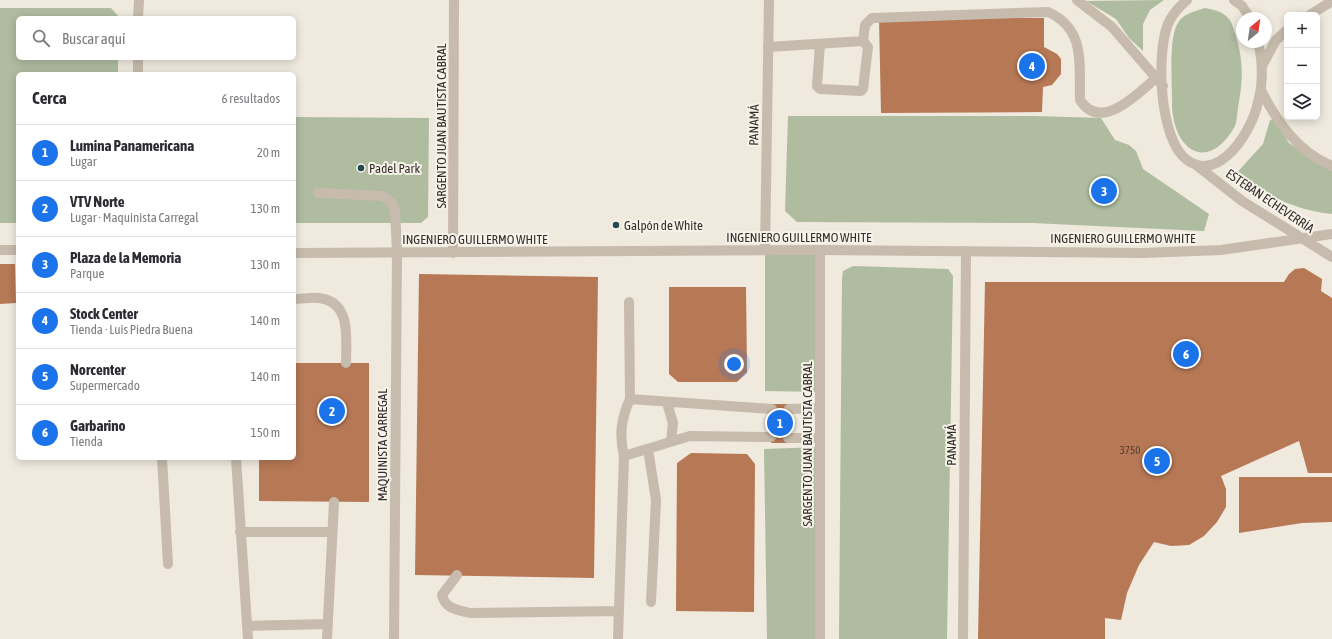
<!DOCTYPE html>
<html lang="es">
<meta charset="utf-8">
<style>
:root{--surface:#fff;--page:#f7f7f7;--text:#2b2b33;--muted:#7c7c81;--line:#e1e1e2;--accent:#1a73e8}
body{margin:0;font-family:"Asap Condensed",sans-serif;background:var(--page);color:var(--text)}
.controls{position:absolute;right:12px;top:12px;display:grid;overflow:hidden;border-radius:6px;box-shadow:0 2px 10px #0003}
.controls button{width:36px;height:36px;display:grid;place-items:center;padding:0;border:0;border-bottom:1px solid var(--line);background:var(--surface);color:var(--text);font:20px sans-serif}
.compass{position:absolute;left:1236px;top:12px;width:36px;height:36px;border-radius:50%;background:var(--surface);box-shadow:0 2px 10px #0003;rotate:29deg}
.you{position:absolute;left:734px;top:364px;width:14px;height:14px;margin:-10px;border:3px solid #fff;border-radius:50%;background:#1a73e8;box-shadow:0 0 0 6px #1a73e833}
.badge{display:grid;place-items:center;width:26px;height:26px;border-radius:50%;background:var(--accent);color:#fff;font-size:13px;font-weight:700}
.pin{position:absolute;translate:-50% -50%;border:2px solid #fff;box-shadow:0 1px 4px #0006}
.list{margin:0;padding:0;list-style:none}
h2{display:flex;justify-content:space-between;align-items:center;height:52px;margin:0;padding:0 16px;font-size:17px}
h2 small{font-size:13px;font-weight:400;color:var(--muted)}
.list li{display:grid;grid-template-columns:26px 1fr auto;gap:12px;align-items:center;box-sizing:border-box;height:56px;padding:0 16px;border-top:1px solid var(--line)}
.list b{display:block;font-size:15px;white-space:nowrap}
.list p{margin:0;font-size:13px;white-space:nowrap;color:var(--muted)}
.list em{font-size:13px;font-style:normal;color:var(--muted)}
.icon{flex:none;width:22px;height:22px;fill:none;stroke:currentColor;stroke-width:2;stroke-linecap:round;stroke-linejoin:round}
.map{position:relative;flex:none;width:1332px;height:639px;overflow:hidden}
.search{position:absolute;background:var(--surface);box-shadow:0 2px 10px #0003;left:16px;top:16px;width:280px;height:44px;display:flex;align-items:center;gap:10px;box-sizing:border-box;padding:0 14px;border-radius:6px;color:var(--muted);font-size:15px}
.panel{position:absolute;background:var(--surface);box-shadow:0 2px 10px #0003;left:16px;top:72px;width:280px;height:388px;border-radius:6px}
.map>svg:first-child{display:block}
</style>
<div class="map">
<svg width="1332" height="639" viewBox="0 0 1332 639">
<rect width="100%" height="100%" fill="#efe9de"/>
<path fill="#afbca0" d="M1164 0 1150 10 1143 24V51L1129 38 1116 19 1086 1Z
M0 8H111L119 17 18 18V58H118V74H18V223H0Z
M1205 8C1215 10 1222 11 1229 19 1232 22 1233 28 1235 33 1244 62 1243 79 1238 108 1237 114 1237 121 1235 126 1209 172 1175 153 1172 107 1173 87 1167 34 1180 20 1186 13 1196 11 1205 8Z
M788 116H1034L1101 118 1115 140 1129 145 1136 151 1143 169 1209 214 1204 231 1032 223 797 222 785 211Z
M294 117 429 118 428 217 421 223H294Z
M1274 119 1289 143 1332 171V214C1295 211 1265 193 1233 177L1263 144 1270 120Z
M765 250H820V392L765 391Z
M853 266 948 269 953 276 947 639H839V636L842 278 843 271Z
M820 447V639H767L764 449Z"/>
<path fill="#b67855" d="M879 18H1044V47L1057 54 1061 59V74L1052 85 1043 87 1042 112 881 113Z
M0 264H15L16 303 0 304Z
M1304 268 1322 279 1321 291 1332 298V473H1308L1299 441 1221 476 1226 489V507L1217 522 1204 536 1189 545 1171 546 1154 542 1139 565 1127 593 1121 620 1105 618V639H978L985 282H1284L1289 274 1295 269Z
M419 274 598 277 594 578 415 575Z
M669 287H746L747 372 737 382H678L669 374Z
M294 363H369V502L259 501V458H294Z
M771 404H789L788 443H771Z
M691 453 747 454 755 464 754 612 676 611 677 463Z
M1239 477H1332V522L1302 523 1239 533Z"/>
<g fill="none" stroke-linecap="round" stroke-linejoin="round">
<path stroke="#c6bbac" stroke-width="10" d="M863 41 865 25 872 18 1048 12C1086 29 1079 64 1080 100 1101 133 1138 93 1156 78
M768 47 863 41 868 47 863 89 861 91 820 89 817 86 820 44
M318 193 383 196 391 202 395 210 397 251
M294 299C302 299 311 297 319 298 352 302 346 339 346 363
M629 302 630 399
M667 403 673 423 671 441
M789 409 820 408
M771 437 690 436 624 456C619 435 621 419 630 399L772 409
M788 438H820
M648 449 656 500 651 602
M162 458 168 564
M236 458 248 639
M240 532H332
M457 575 442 595C445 609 458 610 470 613L619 611
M247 626 327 624
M327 639 334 502
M618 639 624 456"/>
<path stroke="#c6bbac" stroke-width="10" d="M138 18 139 0
M138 74V58
M765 250 769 0
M453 253 454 0
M394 639 397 251
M820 639V250
M963 639 966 251"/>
<path stroke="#c6bbac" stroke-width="10" d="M1077 0 1112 27 1163 86
M1187 0C1179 7 1172 14 1168 24 1156 53 1159 140 1187 160 1220 184 1253 129 1258 102 1263 83 1263 62 1258 42
M1234 0 1242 6 1250 18
M1310 15 1332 1
M1262 66 1276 40 1287 30
M1261 90C1277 122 1298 152 1332 166
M1195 164 1242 201 1332 257
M0 250H18
M294 253 820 250 1143 253 1221 250 1332 234"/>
</g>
<g fill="#244951" stroke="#f7f3ea" stroke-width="1.5">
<circle cx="361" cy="168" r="4"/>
<circle cx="616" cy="225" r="4"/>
</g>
<g text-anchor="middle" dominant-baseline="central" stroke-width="4" stroke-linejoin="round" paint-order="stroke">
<g font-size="11" fill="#554035">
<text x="1130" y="450">3750</text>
</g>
<g font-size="13" fill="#352e2a" stroke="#f7f3ea">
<text transform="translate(754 125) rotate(-89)">PANAMÁ</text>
<text transform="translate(441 126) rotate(-90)">SARGENTO JUAN BAUTISTA CABRAL</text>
<text transform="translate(1270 201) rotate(34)">ESTEBAN ECHEVERRÍA</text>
<text x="799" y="237">INGENIERO GUILLERMO WHITE</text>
<text x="1123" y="238">INGENIERO GUILLERMO WHITE</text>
<text x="475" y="239">INGENIERO GUILLERMO WHITE</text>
<text transform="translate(807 444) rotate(-90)">SARGENTO JUAN BAUTISTA CABRAL</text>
<text transform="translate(382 445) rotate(-90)">MAQUINISTA CARREGAL</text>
<text transform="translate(951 445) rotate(-90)">PANAMÁ</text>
</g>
<g font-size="13" fill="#352e2a" stroke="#f7f3ea" text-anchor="start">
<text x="369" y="168">Padel Park</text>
<text x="624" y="225">Galpón de White</text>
</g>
</g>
</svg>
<div class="controls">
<button>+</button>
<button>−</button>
<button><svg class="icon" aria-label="layers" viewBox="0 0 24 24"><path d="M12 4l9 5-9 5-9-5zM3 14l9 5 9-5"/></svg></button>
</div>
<svg class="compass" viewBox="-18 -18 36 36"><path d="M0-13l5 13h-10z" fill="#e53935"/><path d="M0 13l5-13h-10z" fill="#7c7c81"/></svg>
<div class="you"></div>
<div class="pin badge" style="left:780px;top:423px">1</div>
<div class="pin badge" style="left:332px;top:411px">2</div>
<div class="pin badge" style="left:1104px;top:191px">3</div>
<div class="pin badge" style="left:1032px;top:66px">4</div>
<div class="pin badge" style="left:1157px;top:461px">5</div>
<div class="pin badge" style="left:1186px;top:354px">6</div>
<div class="search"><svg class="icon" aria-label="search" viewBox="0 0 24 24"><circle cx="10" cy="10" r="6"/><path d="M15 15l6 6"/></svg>Buscar aquí</div>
<section class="panel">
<h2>Cerca<small>6 resultados</small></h2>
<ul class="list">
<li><span class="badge">1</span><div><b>Lumina Panamericana</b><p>Lugar</p></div><em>20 m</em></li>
<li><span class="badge">2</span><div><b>VTV Norte</b><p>Lugar · Maquinista Carregal</p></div><em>130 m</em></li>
<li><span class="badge">3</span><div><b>Plaza de la Memoria</b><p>Parque</p></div><em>130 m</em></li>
<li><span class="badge">4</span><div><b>Stock Center</b><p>Tienda · Luis Piedra Buena</p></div><em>140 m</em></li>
<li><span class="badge">5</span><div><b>Norcenter</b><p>Supermercado</p></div><em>140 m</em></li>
<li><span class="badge">6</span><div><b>Garbarino</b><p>Tienda</p></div><em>150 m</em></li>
</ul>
</section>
</div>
